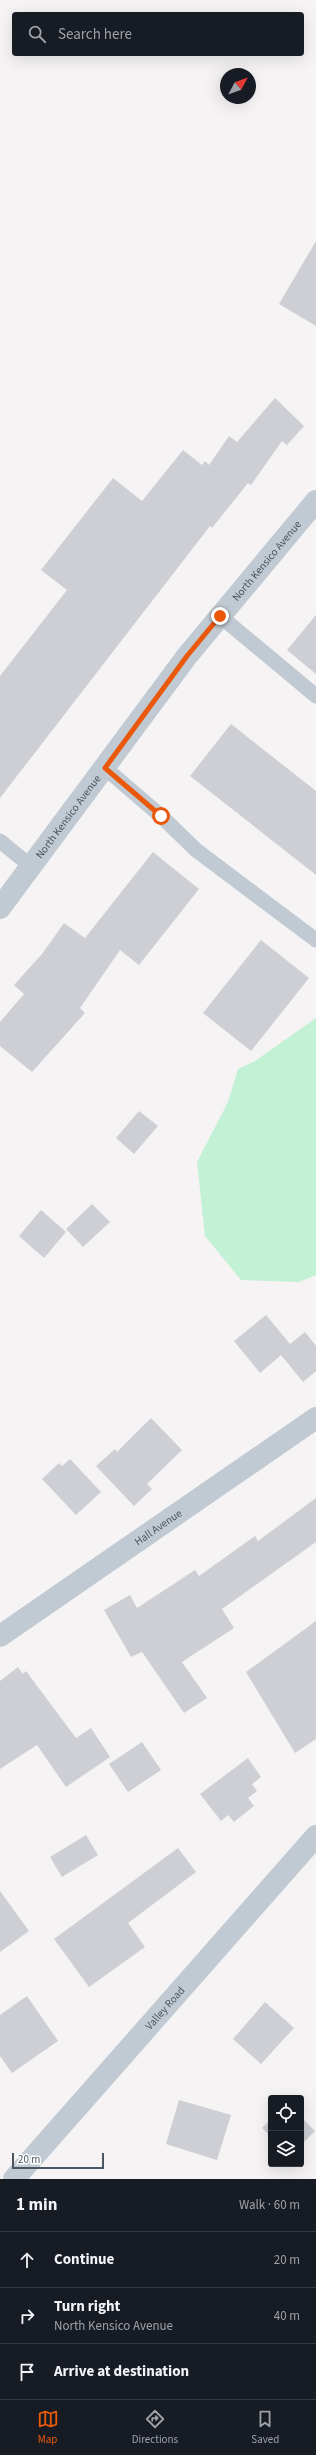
<!DOCTYPE html>
<meta charset="utf-8">
<style>
:root{--surface:#171b24;--page:#242831;--text:#f1f3f6;--muted:#9ea1a6;--line:#363941;--accent:#ea580c}
body{margin:0;font-family:"Source Sans 3",sans-serif;background:var(--page);color:var(--text)}
.controls{position:absolute;right:12px;bottom:12px;display:grid;overflow:hidden;border-radius:4px;box-shadow:0 4px 16px #0002}
.controls button{width:36px;height:36px;display:grid;place-items:center;padding:0;border:0;border-bottom:1px solid var(--line);background:var(--surface);color:var(--text);font:20px sans-serif}
.compass{position:absolute;left:220px;top:68px;width:36px;height:36px;border-radius:50%;background:var(--surface);box-shadow:0 4px 16px #0002;rotate:49deg}
.scale{position:absolute;left:12px;bottom:10px;width:92px;box-sizing:border-box;padding-left:4px;border:2px solid #4a5661;border-top:0;font-size:11px;line-height:14px;white-space:nowrap;color:#4a5661;-webkit-text-stroke:3px #fff;paint-order:stroke}
.stop{position:absolute;width:12px;height:12px;margin:-9px;border:3px solid #ea580c;border-radius:50%;background:#fff}
.stop.end{background:#ea580c;border-color:#fff;box-shadow:0 1px 4px #0008}
.list{margin:0;padding:0;list-style:none}
h2{display:flex;justify-content:space-between;align-items:center;height:52px;margin:0;padding:0 16px;font-size:17px}
h2 small{font-size:13px;font-weight:400;color:var(--muted)}
.list li{display:grid;grid-template-columns:26px 1fr auto;gap:12px;align-items:center;box-sizing:border-box;height:56px;padding:0 16px;border-top:1px solid var(--line)}
.list b{display:block;font-size:15px;white-space:nowrap}
.list p{margin:0;font-size:13px;white-space:nowrap;color:var(--muted)}
.list em{font-size:13px;font-style:normal;color:var(--muted)}
.icon{flex:none;width:22px;height:22px;fill:none;stroke:currentColor;stroke-width:2;stroke-linecap:round;stroke-linejoin:round}
.map{position:relative;flex:none;width:316px;height:2179px;overflow:hidden}
.search{position:absolute;background:var(--surface);box-shadow:0 4px 16px #0002;left:12px;right:12px;top:12px;height:44px;display:flex;align-items:center;gap:10px;box-sizing:border-box;padding:0 14px;border-radius:4px;color:var(--muted);font-size:15px}
.sheet{height:220px;background:var(--surface)}
nav{display:flex;justify-content:space-around;align-items:center;box-sizing:border-box;height:56px;border-top:1px solid var(--line);background:var(--surface);font-size:11px;color:var(--muted)}
nav a{display:grid;justify-items:center;gap:2px}
nav .on{color:var(--accent)}
.map>svg:first-child{display:block}
</style>
<div class="map">
<svg width="316" height="2179" viewBox="0 0 316 2179">
<rect width="100%" height="100%" fill="#f5f3f3"/>
<path fill="#c3f1d5" d="M316 1018V1275L299 1282 241 1280 205 1236 197 1162 228 1102 238 1069 255 1061Z"/>
<path fill="#cdcfd5" d="M316 241V326L279 304Z
M275 398 304 426 287 445 282 441 251 485 248 483 212 528 210 526 0 798V676L67 590 41 570 113 478 142 501 183 450 202 465 205 461 209 465 229 436 237 442Z
M316 615V674L287 650Z
M231 724 316 791V875L190 776Z
M153 852 199 889 139 965 120 950 80 1008 85 1013 32 1072 0 1046V1022L24 994 14 985 42 954 64 923 85 938Z
M261 940 309 978 251 1051 203 1013Z
M139 1111 158 1126 134 1154 116 1138Z
M92 1204 110 1222 83 1247 66 1229Z
M41 1210 66 1232 44 1258 19 1236Z
M266 1315 290 1344 305 1332 316 1346V1371L303 1382 281 1355 260 1373 234 1341Z
M151 1418 182 1450 147 1484 152 1489 134 1506 96 1466 115 1449 117 1452Z
M70 1459 101 1492 76 1515 42 1479 59 1463 62 1466Z
M316 1498V1542L222 1609 234 1628 182 1662 207 1698 184 1713 142 1652 131 1657 104 1610 130 1595 137 1608 195 1570 199 1576 255 1536 258 1541Z
M316 1621V1739L295 1753 246 1672Z
M18 1667 23 1674 26 1671 76 1738 91 1728 110 1757 66 1787 37 1745 0 1769V1681Z
M142 1742 161 1770 128 1792 109 1764Z
M248 1758 261 1777 252 1784 257 1791 248 1798 254 1806 234 1822 228 1815 221 1821 200 1794Z
M86 1835 98 1855 62 1877 50 1857Z
M178 1848 196 1872 128 1923 145 1947 89 1987 54 1939Z
M0 1891 29 1931 0 1952Z
M27 1996 58 2041 12 2073 0 2056V2015Z
M265 2002 294 2028 261 2064 233 2039Z
M179 2100 231 2115 217 2160 166 2144Z
M301 2117 315 2131 301 2145Z
M271 2119V2136L262 2128Z"/>
<g fill="none" stroke-linecap="round" stroke-linejoin="round">
<path stroke="#c1cad2" stroke-width="15" d="M220 616 316 696
M105 768 161 816 196 850 316 940
M0 841 32 867"/>
<g stroke="#c1cad2" stroke-width="22">
<path id="s1" d="M0 1636 316 1418"/>
<path id="s2" d="M14 2179 316 1836"/>
</g>
<path stroke="#c1cad2" stroke-width="22" id="s3" d="M0 908 187 656 316 501"/>
</g>
<g fill="none" stroke-linecap="round" stroke-linejoin="round">
<path stroke="#ea580c" stroke-width="5" d="M161 816 105 768 187 656 220 616"/>
</g>
<g text-anchor="middle" dominant-baseline="central" stroke-width="3" stroke-linejoin="round" paint-order="stroke">
<g font-size="11" fill="#4a5661" stroke="#fff">
<text stroke="none"><textPath href="#s3" startOffset="438">North Kensico Avenue</textPath></text>
<text stroke="none"><textPath href="#s3" startOffset="114">North Kensico Avenue</textPath></text>
<text stroke="none"><textPath href="#s1" startOffset="192">Hall Avenue</textPath></text>
<text stroke="none"><textPath href="#s2" startOffset="228">Valley Road</textPath></text>
</g>
</g>
</svg>
<div class="controls">
<button><svg class="icon" aria-label="locate" viewBox="0 0 24 24"><circle cx="12" cy="12" r="6"/><path d="M12 2v4M12 18v4M2 12h4M18 12h4"/></svg></button>
<button><svg class="icon" aria-label="layers" viewBox="0 0 24 24"><path d="M12 4l9 5-9 5-9-5zM3 14l9 5 9-5"/></svg></button>
</div>
<svg class="compass" viewBox="-18 -18 36 36"><path d="M0-13l5 13h-10z" fill="#e53935"/><path d="M0 13l5-13h-10z" fill="#9ea1a6"/></svg>
<div class="scale">20 m</div>
<div class="stop" style="left:161px;top:816px"></div>
<div class="stop end" style="left:220px;top:616px"></div>
<div class="search"><svg class="icon" aria-label="search" viewBox="0 0 24 24"><circle cx="10" cy="10" r="6"/><path d="M15 15l6 6"/></svg>Search here</div>
</div>
<section class="sheet">
<h2>1 min<small>Walk · 60 m</small></h2>
<ul class="list">
<li><svg class="icon" aria-label="ahead" viewBox="0 0 24 24"><path d="M12 20V5M6 11l6-6 6 6"/></svg><div><b>Continue</b></div><em>20 m</em></li>
<li><svg class="icon" aria-label="right" viewBox="0 0 24 24"><path d="M7 20v-9h11M14 6l5 5-5 5"/></svg><div><b>Turn right</b><p>North Kensico Avenue</p></div><em>40 m</em></li>
<li><svg class="icon" aria-label="arrive" viewBox="0 0 24 24"><path d="M6 21V4h12l-3 4 3 4H6"/></svg><div><b>Arrive at destination</b></div></li>
</ul>
</section>
<nav>
<a class="on"><svg class="icon" aria-label="map" viewBox="0 0 24 24"><path d="M3 6l6-2 6 2 6-2v14l-6 2-6-2-6 2zM9 4v14M15 6v14"/></svg>Map</a>
<a><svg class="icon" aria-label="directions" viewBox="0 0 24 24"><path d="M12 3l9 9-9 9-9-9zM9 14v-3h6M13 9l2 2-2 2"/></svg>Directions</a>
<a><svg class="icon" aria-label="saved" viewBox="0 0 24 24"><path d="M7 4h10v16l-5-4-5 4z"/></svg>Saved</a>
</nav>
